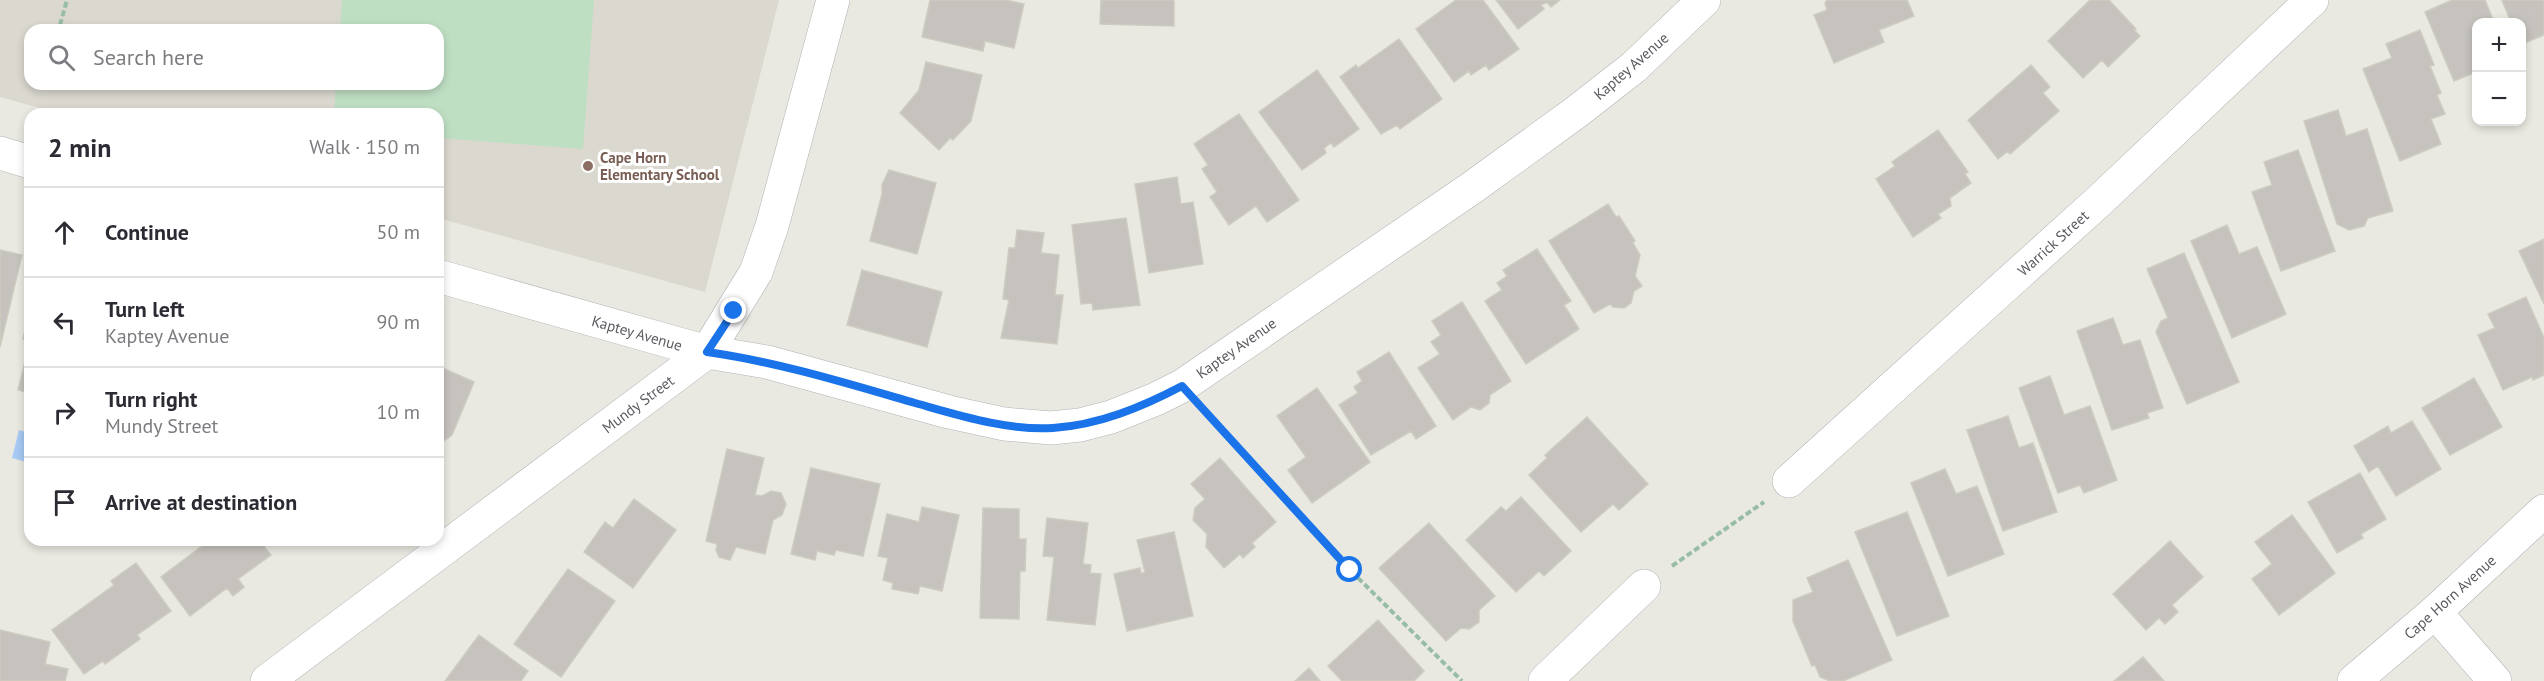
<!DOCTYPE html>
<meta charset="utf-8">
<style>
:root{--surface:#fff;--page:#f2f2f3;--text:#2b2b33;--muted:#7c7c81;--line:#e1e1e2}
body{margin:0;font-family:"PT Sans",sans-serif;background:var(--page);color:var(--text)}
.controls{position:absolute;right:18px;top:18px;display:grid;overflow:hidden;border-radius:12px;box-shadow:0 3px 9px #0003}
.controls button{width:54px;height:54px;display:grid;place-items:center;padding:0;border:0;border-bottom:2px solid var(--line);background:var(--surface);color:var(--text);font:30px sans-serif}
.stop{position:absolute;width:18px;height:18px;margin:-14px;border:4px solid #1a73e8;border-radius:50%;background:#fff}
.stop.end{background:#1a73e8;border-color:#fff;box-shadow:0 2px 6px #0008}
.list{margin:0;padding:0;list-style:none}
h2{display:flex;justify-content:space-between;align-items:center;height:78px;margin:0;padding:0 24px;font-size:26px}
h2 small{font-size:20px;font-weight:400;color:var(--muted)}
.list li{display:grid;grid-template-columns:39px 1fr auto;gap:18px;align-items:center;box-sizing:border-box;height:90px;padding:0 24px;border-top:2px solid var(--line)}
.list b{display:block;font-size:22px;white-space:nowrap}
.list p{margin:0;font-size:20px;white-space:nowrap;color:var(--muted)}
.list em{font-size:20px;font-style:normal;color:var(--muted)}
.icon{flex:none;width:33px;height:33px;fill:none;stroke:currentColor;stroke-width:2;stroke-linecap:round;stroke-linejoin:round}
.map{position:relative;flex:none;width:2544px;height:681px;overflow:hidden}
.search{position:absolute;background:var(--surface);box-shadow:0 3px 9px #0003;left:24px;top:24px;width:420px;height:66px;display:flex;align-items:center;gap:15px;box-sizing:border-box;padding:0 21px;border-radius:18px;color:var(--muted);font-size:22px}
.panel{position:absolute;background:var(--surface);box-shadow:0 3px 9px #0003;left:24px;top:108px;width:420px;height:438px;border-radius:18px}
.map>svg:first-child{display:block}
</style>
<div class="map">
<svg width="2544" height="681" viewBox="0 0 2544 681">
<rect width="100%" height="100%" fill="#eae9e1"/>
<path fill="#dad8cf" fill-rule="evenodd" d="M0 0H779L705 292 438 218V114H62L0 97ZM30 30H438V84H30Z"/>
<path fill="#bfdfc3" d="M342 0H594L583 149 438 138V114H334L336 84H438V30H340Z"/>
<path fill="#a7caf4" d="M19 430 30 433V463L12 458Z"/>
<path fill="#c6c3be" stroke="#cecbc0" stroke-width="1.5" d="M930 0H1006L1024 4 1014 48 985 41 983 51 922 37Z
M1101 0H1174V26L1100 24Z
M1456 0H1483L1519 49 1489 70 1486 65 1471 75 1469 71 1454 82 1416 29Z
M1496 0H1560L1551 7 1547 2 1541 5 1544 9 1518 29Z
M1827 0H1907L1914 16 1879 30 1884 42 1834 63 1814 15 1827 10 1825 3Z
M2090 0H2109L2136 29 2134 30 2140 36 2108 67 2102 60 2083 78 2048 41Z
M2485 0 2494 22H2476V72L2454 81 2425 12 2452 0Z
M2502 0H2544V35L2522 44V22H2511Z
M2420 30 2434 65 2430 66 2441 93 2437 95 2445 114 2431 119 2441 144 2400 161 2363 69 2392 58 2386 44Z
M1399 39 1442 99 1400 129 1397 125 1381 134 1340 77 1356 65 1358 68Z
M926 62 982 75 971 121 953 140 950 138 939 150 900 113 919 90Z
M2031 65 2050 87 2043 93 2059 111 2010 154 2008 151 1998 159 1968 120Z
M1317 70 1359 129 1334 147 1331 143 1324 148 1326 153 1302 170 1259 112Z
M2338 110 2346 136 2367 129 2393 211 2368 218 2364 226 2349 230 2337 224 2304 121Z
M1239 114 1299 200 1267 222 1256 206 1229 225 1210 197 1217 192 1202 169 1208 165 1194 144Z
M1938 130 1968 172 1965 174 1971 183 1950 198 1951 206 1938 214 1941 218 1913 237 1876 179 1895 166 1892 162Z
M2298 150 2335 251 2281 271 2252 192 2272 185 2264 162Z
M889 170 936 183 917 254 870 241 882 194V185Z
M1177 177 1181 204 1193 202 1203 264 1149 273 1135 184Z
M1608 204 1616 217 1619 216 1635 241 1633 243 1640 255 1635 276 1642 286 1634 291 1631 303 1624 308 1613 307 1610 304 1594 313 1549 241Z
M1126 218 1140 305 1093 310 1092 303 1081 304 1072 225Z
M2227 225 2239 254 2257 247 2286 314 2232 338 2191 241Z
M1017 230 1044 233 1041 253 1059 255 1055 295H1063L1057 344 1001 338 1009 300 1003 299 1009 248H1015Z
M2544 239V304L2519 251Z
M1537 249 1571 301 1564 305 1579 329 1526 364 1485 301 1502 290 1497 283 1507 276 1503 270Z
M0 250 22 255 0 347Z
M2184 253 2239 382 2187 404 2156 332 2161 321 2168 318 2147 269Z
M862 270 942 292 927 347 847 325Z
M2526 297 2544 338V375L2533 380 2532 377 2503 390 2478 335 2495 328 2488 314Z
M1462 302 1511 381 1490 395 1489 403 1480 410 1471 407 1453 420 1418 368 1440 354 1431 342 1441 335 1432 321Z
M30 311V340L23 339Z
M2113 318 2123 345 2140 340 2163 408 2147 413 2149 418 2112 430 2077 331Z
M30 342V393L18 390Z
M1389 352 1436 426 1416 439 1411 431 1371 455 1339 405 1358 393 1354 387 1362 381 1357 372Z
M438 366 474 382 452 435 438 445Z
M2050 376 2064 415 2090 406 2117 480 2084 493 2080 485 2058 493 2019 388Z
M2474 378 2502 427 2450 455 2422 408Z
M1317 388 1370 462 1312 503 1288 470 1306 457 1277 416Z
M2008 416 2019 448 2033 443 2057 512 2003 531 1967 430Z
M1587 417 1648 484 1619 510 1613 504 1581 532 1529 475 1547 458 1545 455Z
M2412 421 2441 469 2396 496 2378 466 2369 472 2354 446 2388 426 2391 433Z
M727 449 764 458 755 495 762 496 771 491 781 493 786 504 782 515 773 520 765 554 736 547 730 560 719 557 716 550 717 544 706 541Z
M1220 458 1276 522 1252 543 1255 547 1243 558 1240 554 1224 568 1206 547 1207 534 1193 520 1195 508 1205 499 1191 484Z
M811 468 880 484 863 556 836 550 834 555 817 551 815 560 791 554Z
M1945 469 1956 494 1977 486 2004 554 1948 576 1911 483Z
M2360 473 2386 519 2361 534 2363 538 2337 553 2308 502Z
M1521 497 1571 551 1544 576 1539 571 1516 592 1466 540 1501 507 1506 511Z
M634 499 676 530 633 588 584 552 605 522 613 528Z
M922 507 959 515 942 591 920 586 918 594 892 589 893 583 883 580 888 558 878 556 887 514 919 522Z
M983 508 1019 509V539H1026L1025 571H1020L1019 619 980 618Z
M1907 512 1949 616 1897 636 1855 532Z
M2292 515 2335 573 2279 615 2252 579 2272 564 2255 542Z
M1047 518 1088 523 1083 564 1091 565 1090 573 1101 574 1095 625 1047 620 1054 557 1043 556Z
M1429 523 1495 596 1479 610V622L1469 629 1461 628 1446 641 1379 568Z
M1174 532 1193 616 1127 631 1114 574 1140 568 1141 574 1145 572 1137 540Z
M210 540H259L271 555 238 579 244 587 233 596 227 588 190 616 161 577Z
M2170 541 2203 577 2172 605 2178 612 2165 624 2159 618 2146 630 2113 594Z
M1848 560 1892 660 1843 681H1830L1820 677 1815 665 1812 666 1793 621V600L1813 592 1807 578Z
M136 563 171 611 137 635 140 639 105 664 103 661 84 674 52 630 114 585 111 581Z
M568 569 615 601 561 677 514 644Z
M1378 620 1424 671 1414 681H1342L1328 666Z
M0 630 50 642 45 664 68 669 65 681H0Z
M479 635 528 671 521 681H445Z
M2143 657 2164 681H2114Z
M1309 668 1320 681H1295Z"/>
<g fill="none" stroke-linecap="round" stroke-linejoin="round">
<g stroke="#b1b2b7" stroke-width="34">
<path id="minor" d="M0 153 30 162
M438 276 707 352 767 362 949 412 1004 424 1051 428 1080 425 1111 417 1156 399 1182 386 1473 187 1575 113 1634 67 1704 0
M1789 481 2099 201 2312 0
M2435 612 2495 681
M267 681 707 352 756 272 772 226 833 0
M1545 681 1644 586
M2354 681 2435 612 2544 511"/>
</g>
<path stroke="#98bda7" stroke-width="4" stroke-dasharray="6 3" stroke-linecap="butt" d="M60 25 67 0
M1205 413 1350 570 1462 681
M1672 566 1764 502"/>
<use href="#minor" stroke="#fff" stroke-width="33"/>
</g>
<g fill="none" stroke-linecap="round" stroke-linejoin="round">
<path stroke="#1a73e8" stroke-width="8" d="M734 311 707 352C778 362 846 383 915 403 958 415 1008 431 1053 428 1099 425 1142 407 1182 386L1350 570"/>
</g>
<circle fill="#8d6e63" stroke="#fff" stroke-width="2" cx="588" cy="166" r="6"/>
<g text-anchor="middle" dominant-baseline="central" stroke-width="6" stroke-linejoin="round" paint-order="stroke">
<g font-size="15" fill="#595b60" stroke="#fff">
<text transform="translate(1631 66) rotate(-41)">Kaptey Avenue</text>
<text transform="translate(2053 243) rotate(-42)">Warrick Street</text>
<text transform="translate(637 333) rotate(16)">Kaptey Avenue</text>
<text transform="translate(1236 348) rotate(-35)">Kaptey Avenue</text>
<text transform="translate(638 404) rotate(-37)">Mundy Street</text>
<text transform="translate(2450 597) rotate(-42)">Cape Horn Avenue</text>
</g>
<g font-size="15" font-weight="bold" fill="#785e54" stroke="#fff" text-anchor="start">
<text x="600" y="157">Cape Horn<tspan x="600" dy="17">Elementary School</tspan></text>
</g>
</g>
</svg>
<div class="controls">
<button>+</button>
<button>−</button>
</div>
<div class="stop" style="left:1350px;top:570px"></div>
<div class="stop end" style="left:734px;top:311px"></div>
<div class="search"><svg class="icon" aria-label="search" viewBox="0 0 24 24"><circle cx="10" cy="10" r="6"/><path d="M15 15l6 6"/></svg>Search here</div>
<section class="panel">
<h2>2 min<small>Walk · 150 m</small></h2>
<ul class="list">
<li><svg class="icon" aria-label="ahead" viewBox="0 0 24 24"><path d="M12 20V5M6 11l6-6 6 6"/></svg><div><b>Continue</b></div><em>50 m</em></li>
<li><svg class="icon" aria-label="left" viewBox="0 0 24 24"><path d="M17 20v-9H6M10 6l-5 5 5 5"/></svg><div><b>Turn left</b><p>Kaptey Avenue</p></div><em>90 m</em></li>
<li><svg class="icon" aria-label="right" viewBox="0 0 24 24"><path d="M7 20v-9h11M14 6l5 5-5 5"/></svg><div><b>Turn right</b><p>Mundy Street</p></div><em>10 m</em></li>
<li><svg class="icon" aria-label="arrive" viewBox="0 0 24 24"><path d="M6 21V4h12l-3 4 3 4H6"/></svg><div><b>Arrive at destination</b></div></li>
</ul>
</section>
</div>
